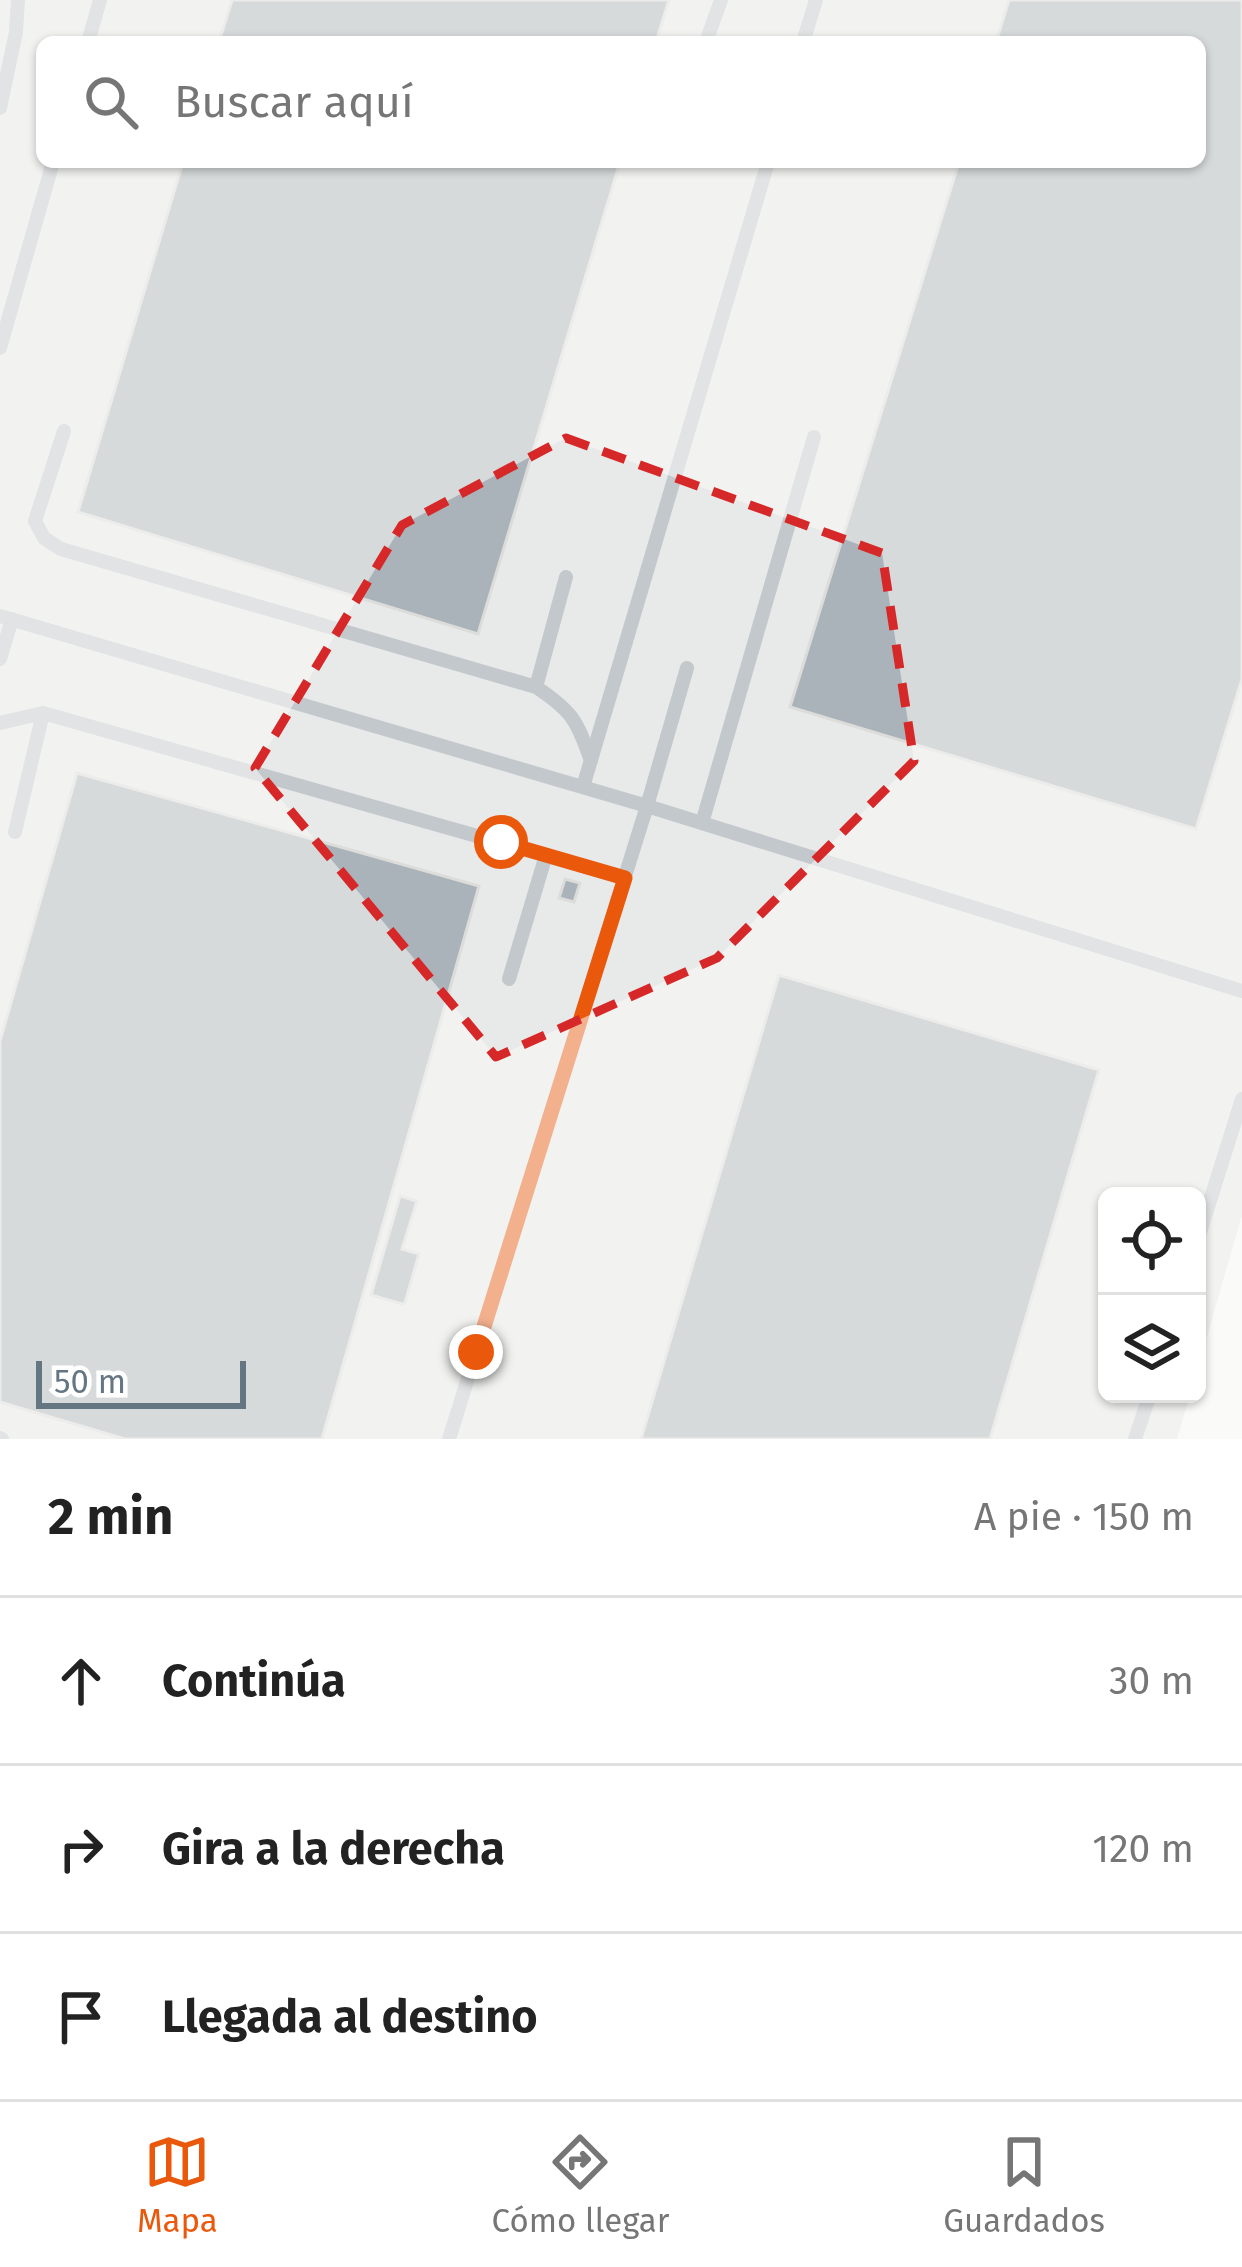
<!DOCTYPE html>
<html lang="es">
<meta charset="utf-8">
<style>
:root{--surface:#fff;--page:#f2f2f2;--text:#222;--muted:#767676;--line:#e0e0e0;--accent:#ea580c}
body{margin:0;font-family:"Fira Sans",sans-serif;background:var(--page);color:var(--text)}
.controls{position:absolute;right:36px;bottom:36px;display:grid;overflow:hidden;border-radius:18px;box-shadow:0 3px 9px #0004}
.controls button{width:108px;height:108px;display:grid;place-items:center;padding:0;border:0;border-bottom:3px solid var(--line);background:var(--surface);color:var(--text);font:60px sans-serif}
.scale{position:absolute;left:36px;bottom:30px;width:210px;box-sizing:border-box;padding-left:12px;border:6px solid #657683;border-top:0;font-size:33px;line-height:42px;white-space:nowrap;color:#657683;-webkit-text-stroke:9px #fff;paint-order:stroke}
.stop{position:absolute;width:36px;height:36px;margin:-27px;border:9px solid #ea580c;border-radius:50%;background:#fff}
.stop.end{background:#ea580c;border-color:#fff;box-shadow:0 3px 12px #0008}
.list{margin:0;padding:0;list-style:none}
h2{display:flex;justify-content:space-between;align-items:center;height:156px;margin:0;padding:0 48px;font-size:51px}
h2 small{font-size:39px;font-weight:400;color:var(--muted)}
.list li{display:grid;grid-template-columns:78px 1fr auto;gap:36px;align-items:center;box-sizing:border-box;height:168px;padding:0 48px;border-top:3px solid var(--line)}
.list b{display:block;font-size:45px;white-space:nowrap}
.list em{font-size:39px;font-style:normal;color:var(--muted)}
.icon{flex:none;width:66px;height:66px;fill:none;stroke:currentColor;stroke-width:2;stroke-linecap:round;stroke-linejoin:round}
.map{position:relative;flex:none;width:1242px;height:1439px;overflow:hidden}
.search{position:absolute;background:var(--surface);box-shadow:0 3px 9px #0004;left:36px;right:36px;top:36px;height:132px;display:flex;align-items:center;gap:30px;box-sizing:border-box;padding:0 42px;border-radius:18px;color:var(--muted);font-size:45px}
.sheet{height:660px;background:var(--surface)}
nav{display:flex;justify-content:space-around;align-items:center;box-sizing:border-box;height:168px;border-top:3px solid var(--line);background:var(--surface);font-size:33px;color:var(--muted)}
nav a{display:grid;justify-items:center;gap:6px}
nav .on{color:var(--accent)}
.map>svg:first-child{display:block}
</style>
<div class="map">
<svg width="1242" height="1439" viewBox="0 0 1242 1439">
<rect width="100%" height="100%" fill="#fafaf8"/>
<path fill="#e8e9e9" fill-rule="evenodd" d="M0 0H1242V1215L1197 1371V1196H1107V1394H1190L1177 1439H0ZM42 42H1200V162H42Z"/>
<path fill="#aab3b9" stroke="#dcdcda" stroke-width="3" d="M232 0H669L656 42H219Z
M1009 0H1242V679L1196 829 790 707 959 162H1200V42H996Z
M183 162H620L478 634 78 512Z
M77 773 479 886 322 1439H125L0 1402V1041Z
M565 879 580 883 574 902 559 898Z
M779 975 1099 1070 990 1439H641Z
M400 1196 417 1201 402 1249 419 1254 405 1303 402 1304 371 1295Z"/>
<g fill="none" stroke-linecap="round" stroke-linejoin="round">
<path stroke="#c3c8cc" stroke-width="14" d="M88 42 100 0
M706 42 721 0
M803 42 816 0
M0 108 16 32 18 0
M0 348 53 162
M64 431 35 521 44 538 61 549 536 687C572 711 577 720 591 761
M0 616 647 806 1242 991
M0 659 12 619
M536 687 566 577
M0 723 43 713 625 878
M583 787 768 162
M702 823 814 437
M15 832 43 713
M509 979 546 855
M1197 1242 1242 1099
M0 1438 2 1439
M449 1439 647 806 687 668
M1135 1439 1150 1394"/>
</g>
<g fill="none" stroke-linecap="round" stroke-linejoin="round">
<path stroke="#ea580c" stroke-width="15" d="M476 1352 625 878 501 842"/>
</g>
<path d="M0 0H1242V1439H0ZM566 438 882 553 914 761 717 958 496 1057 255 768 402 525Z" fill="#fafaf8" fill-opacity=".55" fill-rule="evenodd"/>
<path fill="none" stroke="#d62828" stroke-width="9" stroke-dasharray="24 15" stroke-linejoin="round" d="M566 438 882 553 914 761 717 958 496 1057 255 768 402 525Z"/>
</svg>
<div class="controls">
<button><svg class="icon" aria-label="locate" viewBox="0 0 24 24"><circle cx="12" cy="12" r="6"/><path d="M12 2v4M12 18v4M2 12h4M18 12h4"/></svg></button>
<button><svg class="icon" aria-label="layers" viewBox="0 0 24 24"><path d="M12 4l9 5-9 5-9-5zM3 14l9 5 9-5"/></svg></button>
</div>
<div class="scale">50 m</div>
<div class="stop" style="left:501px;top:842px"></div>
<div class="stop end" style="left:476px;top:1352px"></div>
<div class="search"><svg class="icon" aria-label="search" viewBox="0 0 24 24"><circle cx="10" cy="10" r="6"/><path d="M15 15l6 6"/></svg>Buscar aquí</div>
</div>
<section class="sheet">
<h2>2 min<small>A pie · 150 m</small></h2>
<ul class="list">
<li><svg class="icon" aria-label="ahead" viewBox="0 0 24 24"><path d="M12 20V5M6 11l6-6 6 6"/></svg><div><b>Continúa</b></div><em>30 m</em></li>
<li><svg class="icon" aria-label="right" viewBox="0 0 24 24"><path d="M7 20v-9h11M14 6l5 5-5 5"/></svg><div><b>Gira a la derecha</b></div><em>120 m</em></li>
<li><svg class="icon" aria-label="arrive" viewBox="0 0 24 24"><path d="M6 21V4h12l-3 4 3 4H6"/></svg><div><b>Llegada al destino</b></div></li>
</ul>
</section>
<nav>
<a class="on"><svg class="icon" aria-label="map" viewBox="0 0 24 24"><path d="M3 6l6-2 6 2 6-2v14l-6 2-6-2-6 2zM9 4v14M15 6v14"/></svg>Mapa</a>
<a><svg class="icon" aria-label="directions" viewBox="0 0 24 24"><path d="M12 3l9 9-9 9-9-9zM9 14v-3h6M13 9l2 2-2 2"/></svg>Cómo llegar</a>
<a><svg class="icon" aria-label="saved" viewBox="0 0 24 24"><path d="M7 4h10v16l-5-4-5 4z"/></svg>Guardados</a>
</nav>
